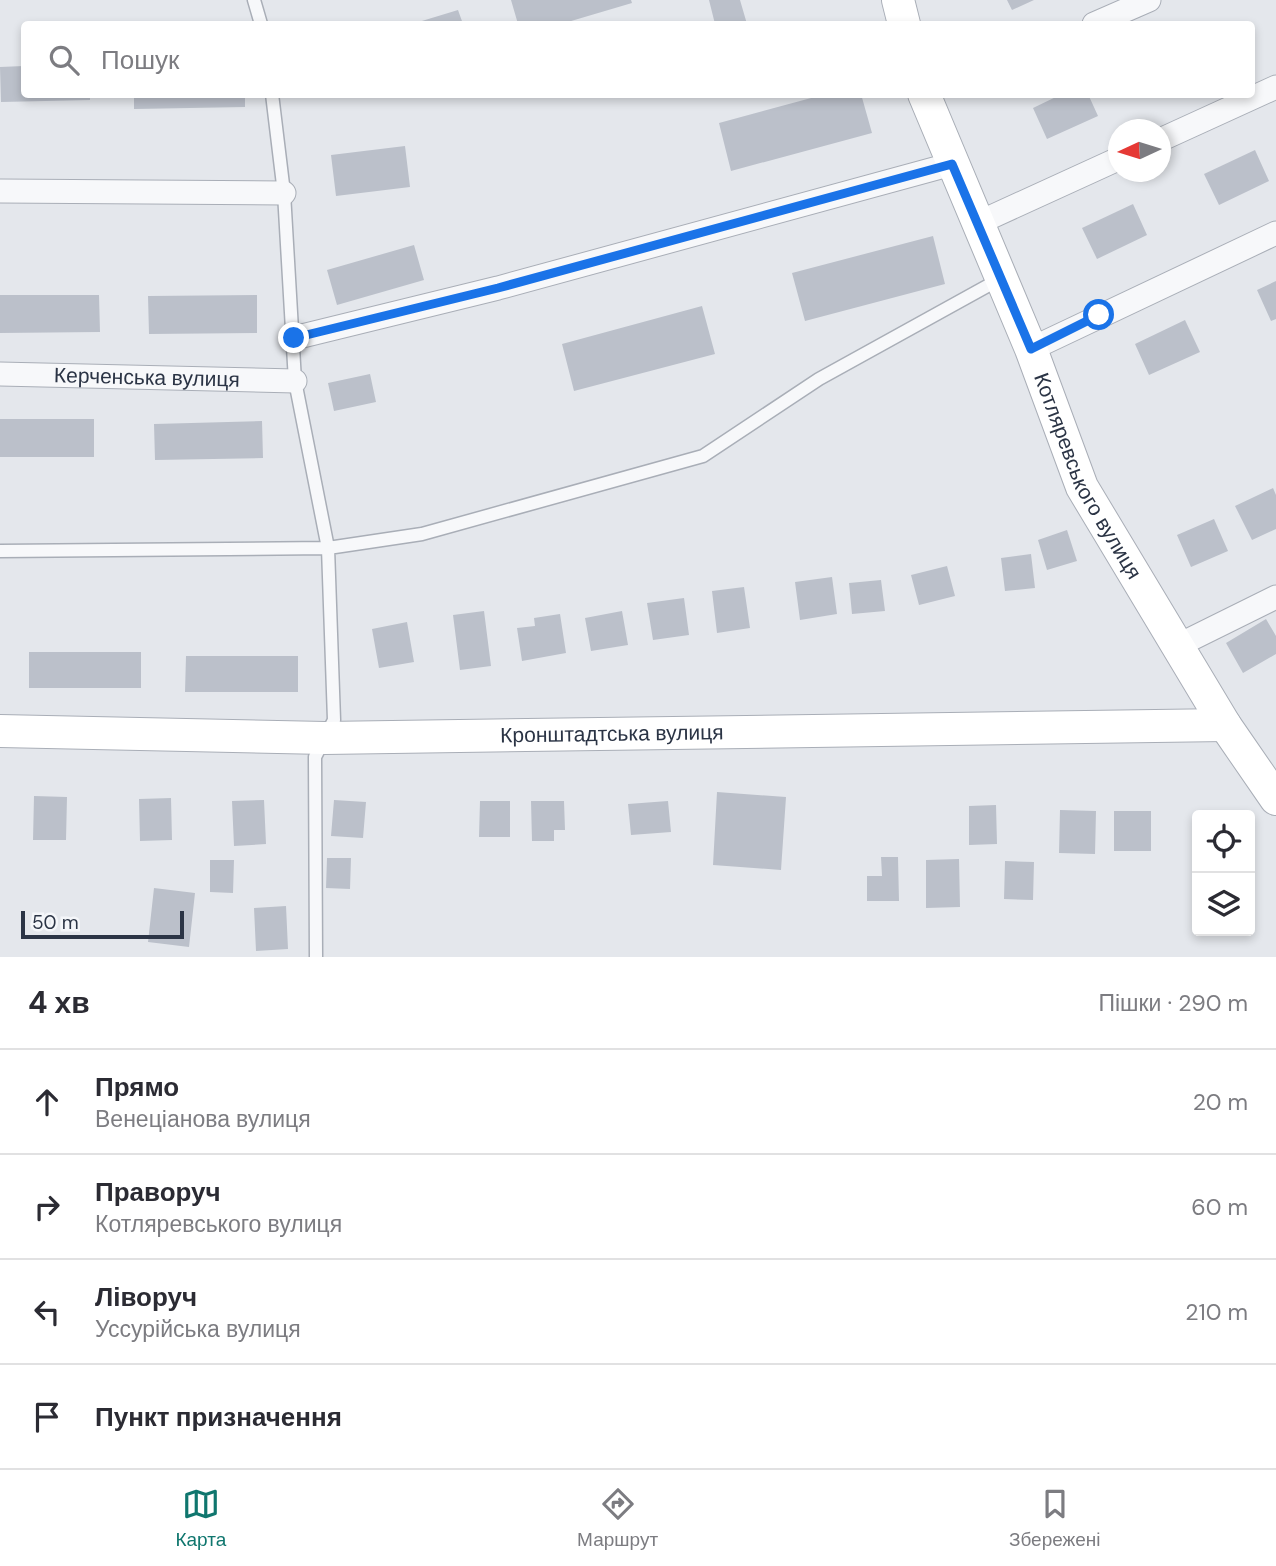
<!DOCTYPE html>
<html lang="uk">
<meta charset="utf-8">
<style>
:root{--surface:#fff;--page:#f2f2f3;--text:#2b2b33;--muted:#7c7c81;--line:#e1e1e2;--accent:#0f766e}
body{margin:0;font-family:"DM Sans",sans-serif;background:var(--page);color:var(--text)}
.controls{position:absolute;right:21px;bottom:21px;display:grid;overflow:hidden;border-radius:7px;box-shadow:0 4px 10px #0003}
.controls button{width:63px;height:63px;display:grid;place-items:center;padding:0;border:0;border-bottom:2px solid var(--line);background:var(--surface);color:var(--text);font:35px sans-serif}
.compass{position:absolute;left:1108px;top:119px;width:63px;height:63px;border-radius:50%;background:var(--surface);box-shadow:0 4px 10px #0003;rotate:266deg}
.scale{position:absolute;left:21px;bottom:18px;width:163px;box-sizing:border-box;padding-left:7px;border:4px solid #2b3445;border-top:0;font-size:19px;line-height:24px;white-space:nowrap;color:#2b3445;-webkit-text-stroke:5px #f4f6f9;paint-order:stroke}
.stop{position:absolute;width:21px;height:21px;margin:-16px;border:5px solid #1a73e8;border-radius:50%;background:#fff}
.stop.end{background:#1a73e8;border-color:#fff;box-shadow:0 2px 7px #0008}
.list{margin:0;padding:0;list-style:none}
h2{display:flex;justify-content:space-between;align-items:center;height:91px;margin:0;padding:0 28px;font-size:30px}
h2 small{font-size:23px;font-weight:400;color:var(--muted)}
.list li{display:grid;grid-template-columns:46px 1fr auto;gap:21px;align-items:center;box-sizing:border-box;height:105px;padding:0 28px;border-top:2px solid var(--line)}
.list b{display:block;font-size:26px;white-space:nowrap}
.list p{margin:0;font-size:23px;white-space:nowrap;color:var(--muted)}
.list em{font-size:23px;font-style:normal;color:var(--muted)}
.icon{flex:none;width:38px;height:38px;fill:none;stroke:currentColor;stroke-width:2;stroke-linecap:round;stroke-linejoin:round}
.map{position:relative;flex:none;width:1276px;height:957px;overflow:hidden}
.search{position:absolute;background:var(--surface);box-shadow:0 4px 10px #0003;left:21px;right:21px;top:21px;height:77px;display:flex;align-items:center;gap:18px;box-sizing:border-box;padding:0 24px;border-radius:7px;color:var(--muted);font-size:26px}
.sheet{height:511px;background:var(--surface)}
nav{display:flex;justify-content:space-around;align-items:center;box-sizing:border-box;height:98px;border-top:2px solid var(--line);background:var(--surface);font-size:19px;color:var(--muted)}
nav a{display:grid;justify-items:center;gap:4px}
nav .on{color:var(--accent)}
.map>svg:first-child{display:block}
</style>
<div class="map">
<svg width="1276" height="957" viewBox="0 0 1276 957">
<rect width="100%" height="100%" fill="#e4e7ec"/>
<path fill="#bbc0ca" d="M511 0H631L632 3 561 24H518Z
M709 0H740L747 24H715Z
M1007 0H1034L1012 10Z
M458 10 463 24H412Z
M24 66V94H90V100L1 102 0 67Z
M134 94H245V107L134 109Z
M826 94H861L872 133 731 171 719 123Z
M1062 94H1088L1098 116 1047 139 1033 108Z
M405 146 410 187 336 196 331 155Z
M1255 150 1269 181 1219 205 1204 174Z
M1133 204 1147 235 1097 259 1082 228Z
M933 236 945 284 805 321 792 273Z
M414 245 424 280 337 305 327 270Z
M1276 281V319L1271 321 1257 290Z
M0 295H99L100 332 0 333Z
M257 295V333L149 334 148 296Z
M702 306 715 354 574 391 562 344Z
M1185 320 1200 352 1149 375 1135 344Z
M370 374 376 402 334 411 328 383Z
M0 419H94V457H0Z
M262 421 263 458 155 460 154 424Z
M1273 488 1276 495V529L1252 540 1235 506Z
M1214 519 1228 551 1191 567 1177 535Z
M1067 530 1077 561 1047 570 1038 540Z
M1031 554 1035 588 1005 591 1001 558Z
M947 566 955 596 919 605 911 575Z
M832 577 837 614 800 620 795 582Z
M881 580 885 611 852 614 849 583Z
M744 587 750 628 717 633 712 591Z
M684 598 689 635 653 640 647 603Z
M484 611 491 666 460 670 453 615Z
M622 611 628 645 591 651 585 618Z
M560 614 566 653 522 661 517 628 535 626 534 618Z
M1266 619 1276 636V654L1243 673 1226 643Z
M407 622 414 662 379 668 372 629Z
M29 652H141V688H29Z
M186 656H298V692H185Z
M717 792 786 797 781 870 713 865Z
M34 796 67 797 66 840H33Z
M171 798 172 840 140 841 139 799Z
M264 800 266 844 234 846 232 801Z
M334 800 366 802 363 838 331 836Z
M480 801H510V837H479Z
M531 801H564L565 830H554V841H532Z
M668 801 671 832 631 835 628 804Z
M996 805 997 844 969 845V806Z
M1060 810 1096 811 1095 854 1059 853Z
M1114 811H1151V851H1114Z
M881 857H898L899 901H867V876H882Z
M327 858H351L350 889 326 888Z
M959 859 960 907 926 908V860Z
M210 860H234L233 893 210 892Z
M1005 861 1034 862 1033 900 1004 899Z
M154 888 195 893 189 947 148 942Z
M286 906 288 949 256 951 254 908Z"/>
<g fill="none" stroke-linecap="round" stroke-linejoin="round">
<g stroke="#a9aeb7" stroke-width="15">
<path id="lane" d="M254 0 261 24
M272 94 284 193 295 381 328 548 334 720 315 757 316 957
M0 551 328 548 422 534 703 456 819 379 1000 279"/>
</g>
<g stroke="#a9aeb7" stroke-width="25">
<g id="street">
<path d="M1094 24 1149 0"/>
<path d="M1160 140 1276 87"/>
<path d="M0 191 284 193"/>
<path d="M978 223 1118 159"/>
<path d="M294 338 498 288 952 164"/>
<path d="M1031 349 1276 233"/>
<path id="s1" d="M0 374 295 381"/>
<path d="M1177 646 1276 597"/>
</g>
</g>
<g stroke="#a9aeb7" stroke-width="34">
<g id="secondary">
<path d="M898 0 904 24"/>
<path id="s2" d="M924 94 1031 349 1082 487 1225 725 1276 799"/>
<path id="s3" d="M0 731 325 738 1225 725"/>
</g>
</g>
<use href="#lane" stroke="#f7f8fa" stroke-width="12"/>
<use href="#street" stroke="#f7f8fa" stroke-width="23"/>
<use href="#secondary" stroke="#fff" stroke-width="32"/>
</g>
<g fill="none" stroke-linecap="round" stroke-linejoin="round">
<path stroke="#1a73e8" stroke-width="9" d="M294 338 498 288 952 164 1031 349 1099 315"/>
</g>
<g text-anchor="middle" dominant-baseline="central" stroke-width="5" stroke-linejoin="round" paint-order="stroke">
<g font-size="21" fill="#2b3445" stroke="#f4f6f9">
<text stroke="none"><textPath href="#s1" startOffset="147">Керченська вулиця</textPath></text>
<text stroke="none"><textPath href="#s2" startOffset="416">Котляревського вулиця</textPath></text>
<text stroke="none"><textPath href="#s3" startOffset="612">Кронштадтська вулиця</textPath></text>
</g>
</g>
</svg>
<div class="controls">
<button><svg class="icon" aria-label="locate" viewBox="0 0 24 24"><circle cx="12" cy="12" r="6"/><path d="M12 2v4M12 18v4M2 12h4M18 12h4"/></svg></button>
<button><svg class="icon" aria-label="layers" viewBox="0 0 24 24"><path d="M12 4l9 5-9 5-9-5zM3 14l9 5 9-5"/></svg></button>
</div>
<svg class="compass" viewBox="-18 -18 36 36"><path d="M0-13l5 13h-10z" fill="#e53935"/><path d="M0 13l5-13h-10z" fill="#7c7c81"/></svg>
<div class="scale">50 m</div>
<div class="stop" style="left:1099px;top:315px"></div>
<div class="stop end" style="left:294px;top:338px"></div>
<div class="search"><svg class="icon" aria-label="search" viewBox="0 0 24 24"><circle cx="10" cy="10" r="6"/><path d="M15 15l6 6"/></svg>Пошук</div>
</div>
<section class="sheet">
<h2>4 хв<small>Пішки · 290 m</small></h2>
<ul class="list">
<li><svg class="icon" aria-label="ahead" viewBox="0 0 24 24"><path d="M12 20V5M6 11l6-6 6 6"/></svg><div><b>Прямо</b><p>Венеціанова вулиця</p></div><em>20 m</em></li>
<li><svg class="icon" aria-label="right" viewBox="0 0 24 24"><path d="M7 20v-9h11M14 6l5 5-5 5"/></svg><div><b>Праворуч</b><p>Котляревського вулиця</p></div><em>60 m</em></li>
<li><svg class="icon" aria-label="left" viewBox="0 0 24 24"><path d="M17 20v-9H6M10 6l-5 5 5 5"/></svg><div><b>Ліворуч</b><p>Уссурійська вулиця</p></div><em>210 m</em></li>
<li><svg class="icon" aria-label="arrive" viewBox="0 0 24 24"><path d="M6 21V4h12l-3 4 3 4H6"/></svg><div><b>Пункт призначення</b></div></li>
</ul>
</section>
<nav>
<a class="on"><svg class="icon" aria-label="map" viewBox="0 0 24 24"><path d="M3 6l6-2 6 2 6-2v14l-6 2-6-2-6 2zM9 4v14M15 6v14"/></svg>Карта</a>
<a><svg class="icon" aria-label="directions" viewBox="0 0 24 24"><path d="M12 3l9 9-9 9-9-9zM9 14v-3h6M13 9l2 2-2 2"/></svg>Маршрут</a>
<a><svg class="icon" aria-label="saved" viewBox="0 0 24 24"><path d="M7 4h10v16l-5-4-5 4z"/></svg>Збережені</a>
</nav>
